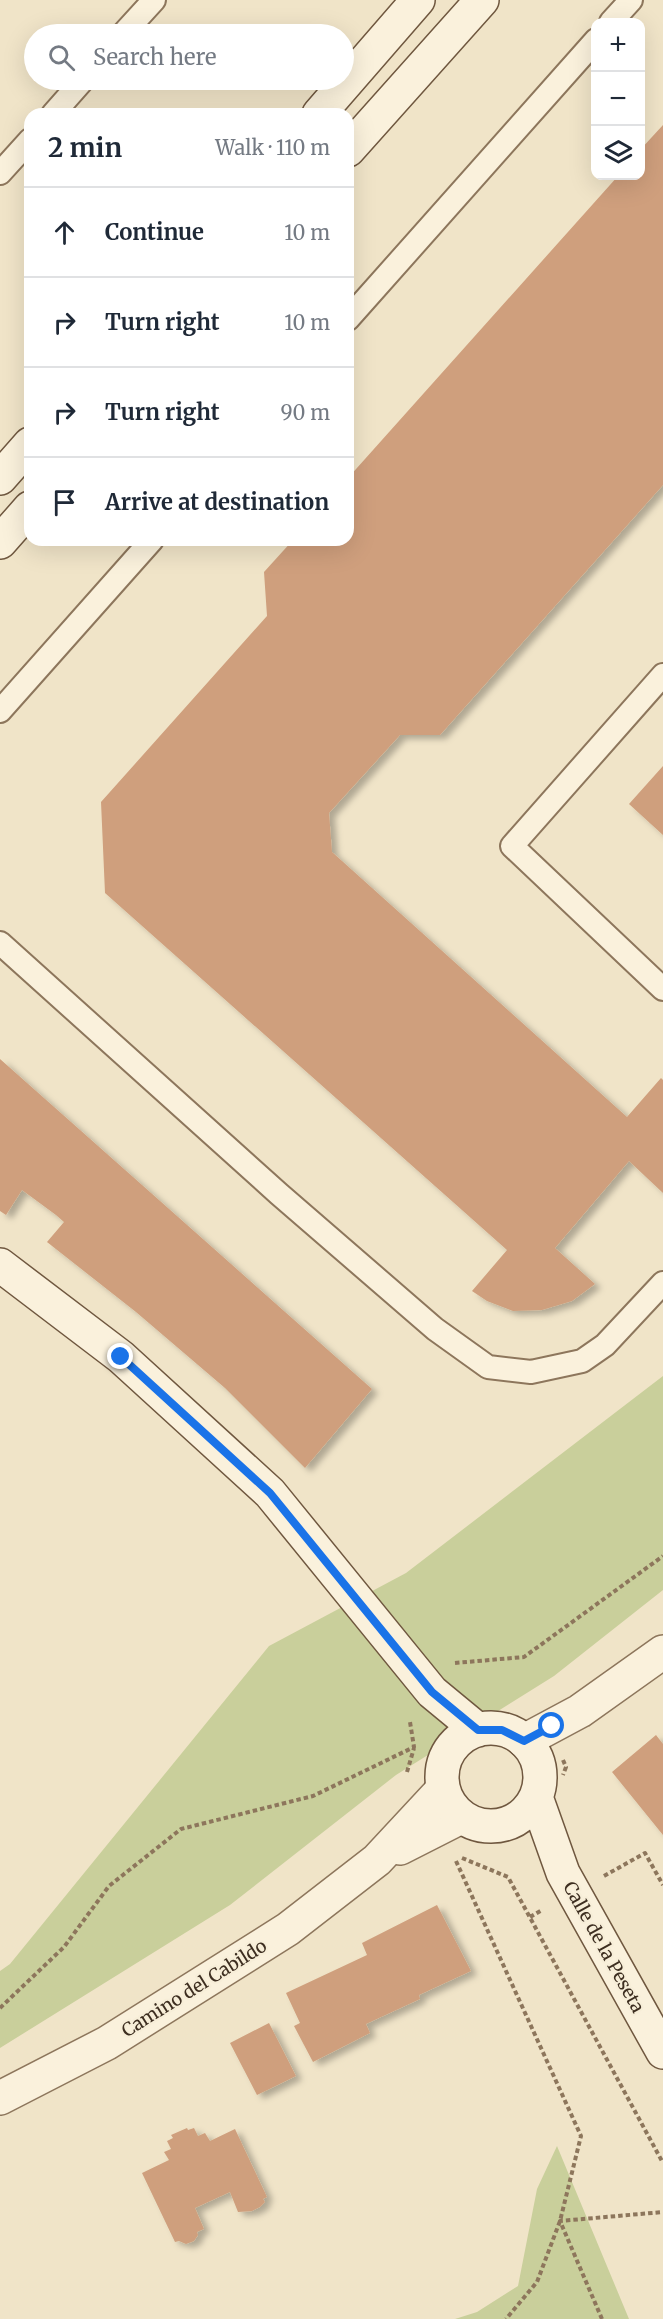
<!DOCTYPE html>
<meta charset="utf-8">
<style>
:root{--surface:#fff;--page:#f2f2f3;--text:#1f2937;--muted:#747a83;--line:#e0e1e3}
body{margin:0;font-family:Merriweather,serif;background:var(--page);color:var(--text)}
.controls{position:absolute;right:18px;top:18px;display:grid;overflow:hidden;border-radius:12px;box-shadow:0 6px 24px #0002}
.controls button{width:54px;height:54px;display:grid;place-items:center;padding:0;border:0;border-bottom:2px solid var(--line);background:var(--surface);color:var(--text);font:30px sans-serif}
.stop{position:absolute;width:18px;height:18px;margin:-14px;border:4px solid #1a73e8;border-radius:50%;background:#fff}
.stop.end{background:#1a73e8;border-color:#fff;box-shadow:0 2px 6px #0008}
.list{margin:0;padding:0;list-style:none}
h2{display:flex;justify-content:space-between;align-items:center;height:78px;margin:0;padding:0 24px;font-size:26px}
h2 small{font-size:20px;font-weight:400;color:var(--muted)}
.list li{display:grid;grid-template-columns:39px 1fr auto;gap:18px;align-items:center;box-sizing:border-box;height:90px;padding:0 24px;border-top:2px solid var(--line)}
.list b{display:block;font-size:22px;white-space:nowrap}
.list em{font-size:20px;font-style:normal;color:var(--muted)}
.icon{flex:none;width:33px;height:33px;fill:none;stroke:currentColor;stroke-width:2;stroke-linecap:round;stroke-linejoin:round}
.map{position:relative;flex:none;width:663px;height:2319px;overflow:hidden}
.search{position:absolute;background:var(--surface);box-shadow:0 6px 24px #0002;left:24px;top:24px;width:330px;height:66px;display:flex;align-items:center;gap:15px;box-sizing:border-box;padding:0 21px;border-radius:33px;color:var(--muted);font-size:22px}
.panel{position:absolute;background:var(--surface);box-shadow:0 6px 24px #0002;left:24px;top:108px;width:330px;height:438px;border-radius:18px}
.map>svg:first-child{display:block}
</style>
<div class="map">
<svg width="663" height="2319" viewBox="0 0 663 2319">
<defs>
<filter id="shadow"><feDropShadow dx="6" dy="4" stdDeviation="3" flood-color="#0004"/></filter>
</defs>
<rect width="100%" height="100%" fill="#f0e4c8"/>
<path fill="#c9cf9b" d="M663 1376V1590L554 1676 396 1775 230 1905 0 2048V1971L10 1964 269 1646 406 1573Z
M557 2146 629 2319H455L477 2312 518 2286 537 2189Z"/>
<path fill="#cf9f7d" filter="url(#shadow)" d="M663 125V485L440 735H400L329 813 332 852 627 1117 661 1078 663 1080V1193L629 1161 555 1248 595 1284 572 1301 542 1310 513 1311 487 1301 472 1291 507 1250 105 893 101 802 267 616 264 572 293 540H348V478L618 176H640V150Z
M663 766V835L629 804Z
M0 1059 372 1389 305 1468 225 1388 136 1312 47 1242 64 1222 56 1215 22 1190 6 1215 0 1211Z
M656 1735 663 1744V1835L612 1772Z
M437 1905 471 1971 419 1995 420 1999 366 2024 370 2033 313 2062 294 2026 300 2023 286 1993 367 1955 362 1943Z
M269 2023 296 2076 257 2095 230 2043Z
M187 2128 188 2130 194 2128 198 2136 205 2133 210 2141 235 2129 267 2197 263 2199 265 2202 260 2207 252 2211 238 2212 230 2192 195 2208 204 2229 197 2232 198 2235 194 2241 186 2244 179 2241 175 2242 142 2173 169 2160 164 2152 171 2149 167 2141 173 2138 171 2135Z"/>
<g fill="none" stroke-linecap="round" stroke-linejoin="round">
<g stroke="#8d765c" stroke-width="26">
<path id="lane" d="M611 22 631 0
M123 34 154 0
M53 114 83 80
M0 173 30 140
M348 319 596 40
M663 675 512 846 663 989
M0 711 152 540
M0 943 279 1194 435 1329 488 1367 531 1372 582 1361 605 1345 663 1283"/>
</g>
<g stroke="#8d765c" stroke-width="36">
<path id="street" d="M524 1741 580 1711 663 1652
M400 1848 461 1817
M0 2098 107 2043 288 1929 377 1860 443 1789"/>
</g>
<g stroke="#6f573f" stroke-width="36">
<path id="secondary" d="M319 114 418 0
M348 150 482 0
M0 478 30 444
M0 542 30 508
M0 1265 121 1357 270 1493 432 1692 478 1730
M442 1777a49 49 0 1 1 98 0a49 49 0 1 1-98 0Z
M536 1797 563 1873 663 2052"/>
</g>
<path stroke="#8d765c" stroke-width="4" stroke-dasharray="4.5 3" stroke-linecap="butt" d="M455 1663 524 1657 663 1556
M563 1760 566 1767 563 1775
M407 1772 414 1748
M462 1858 508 1877 663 2163
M456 1861 581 2136 560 2221 537 2282 506 2319
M604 1876 645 1853 663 1885
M530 1917 542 1910
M0 2008 64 1947 109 1886 181 1829 313 1796 414 1747 410 1722
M602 2319 560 2221 663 2212"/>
<use href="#lane" stroke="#faf1dc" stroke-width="22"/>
<use href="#street" stroke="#faf1dc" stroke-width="33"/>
<use href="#secondary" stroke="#faf1dc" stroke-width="33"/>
</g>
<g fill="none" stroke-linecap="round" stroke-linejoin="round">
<path stroke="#1a73e8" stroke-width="8" d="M121 1357 270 1493 432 1692 478 1730H502L524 1741 552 1726"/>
</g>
<g text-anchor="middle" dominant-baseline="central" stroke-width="4.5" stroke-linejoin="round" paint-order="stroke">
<g font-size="18" fill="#3d2e20" stroke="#f7eed8">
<text transform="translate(604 1947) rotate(61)">Calle de la Peseta</text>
<text transform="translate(194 1988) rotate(-32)">Camino del Cabildo</text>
</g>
</g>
</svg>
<div class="controls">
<button>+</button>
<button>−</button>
<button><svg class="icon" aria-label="layers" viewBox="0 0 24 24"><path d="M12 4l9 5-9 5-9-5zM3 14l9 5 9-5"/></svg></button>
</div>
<div class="stop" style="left:552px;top:1726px"></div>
<div class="stop end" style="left:121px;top:1357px"></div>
<div class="search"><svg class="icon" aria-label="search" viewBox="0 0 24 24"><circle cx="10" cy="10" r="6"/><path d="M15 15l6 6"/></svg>Search here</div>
<section class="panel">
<h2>2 min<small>Walk · 110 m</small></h2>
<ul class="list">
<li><svg class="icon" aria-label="ahead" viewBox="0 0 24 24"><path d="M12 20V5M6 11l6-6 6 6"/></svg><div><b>Continue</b></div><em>10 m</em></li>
<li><svg class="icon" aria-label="right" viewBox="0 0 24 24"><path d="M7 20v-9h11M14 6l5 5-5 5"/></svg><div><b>Turn right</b></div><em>10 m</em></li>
<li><svg class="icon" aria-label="right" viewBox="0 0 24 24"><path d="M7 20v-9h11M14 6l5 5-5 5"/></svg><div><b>Turn right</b></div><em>90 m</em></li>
<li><svg class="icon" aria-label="arrive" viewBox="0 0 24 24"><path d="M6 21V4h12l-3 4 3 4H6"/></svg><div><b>Arrive at destination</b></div></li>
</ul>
</section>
</div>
